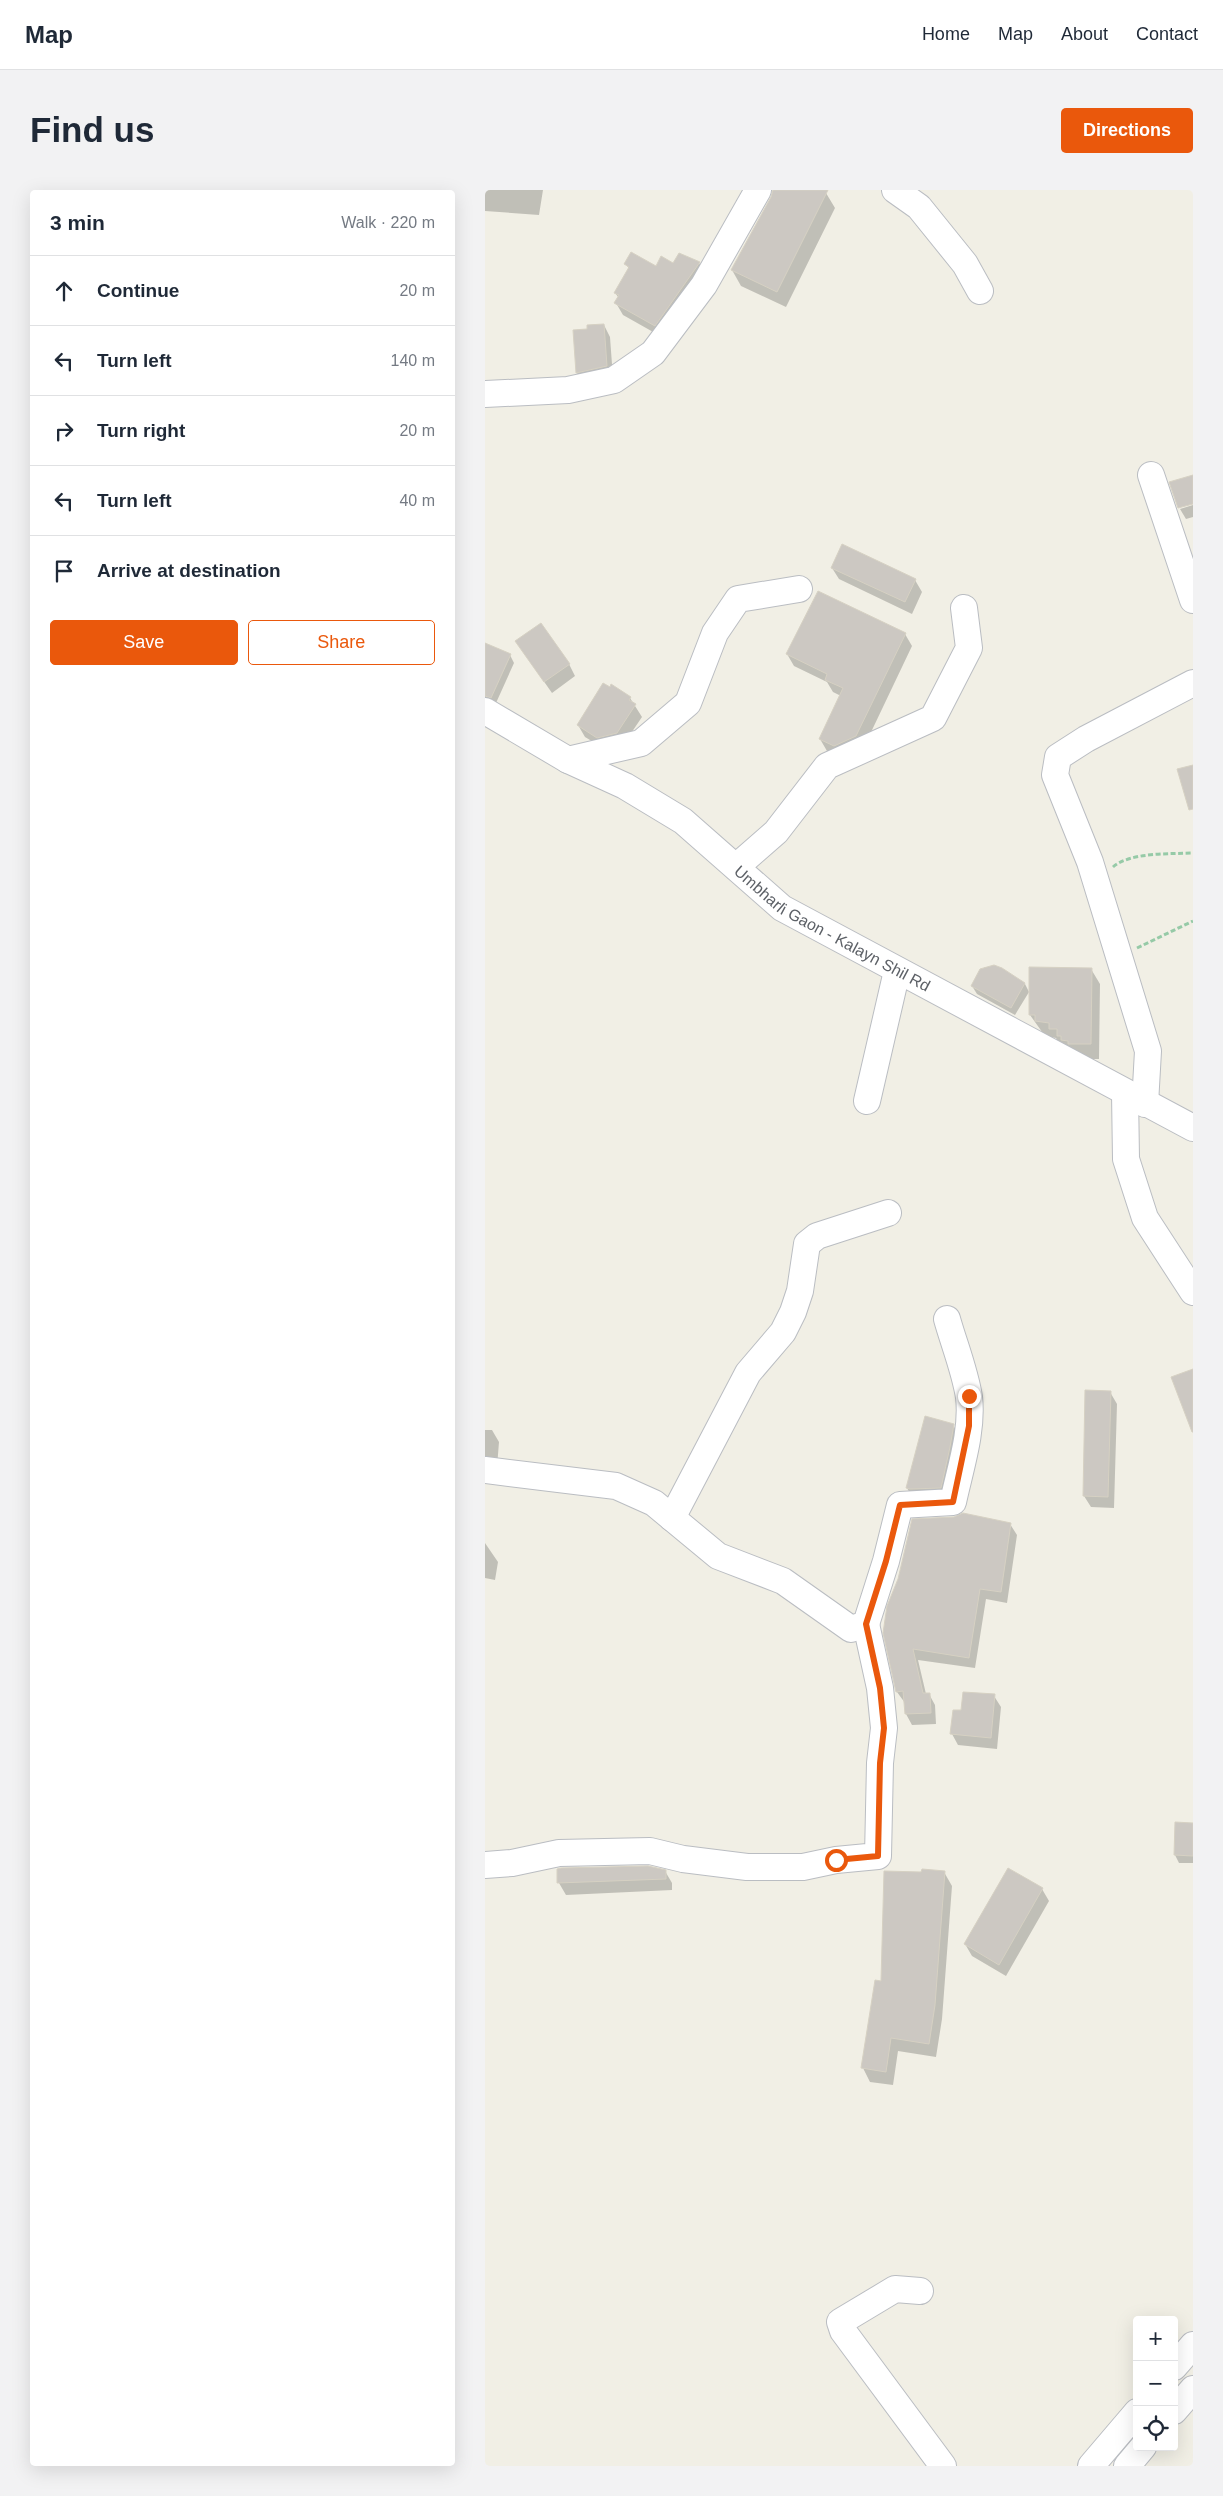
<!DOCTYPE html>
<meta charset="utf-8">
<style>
:root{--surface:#fff;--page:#f2f2f3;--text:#1f2937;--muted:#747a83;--line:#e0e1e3;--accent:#ea580c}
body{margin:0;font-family:Helvetica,sans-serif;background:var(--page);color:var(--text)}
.controls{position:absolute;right:15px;bottom:15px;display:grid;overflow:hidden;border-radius:5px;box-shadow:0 5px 20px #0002}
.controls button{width:45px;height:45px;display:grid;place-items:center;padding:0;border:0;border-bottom:1px solid var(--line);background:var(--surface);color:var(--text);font:25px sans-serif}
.stop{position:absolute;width:15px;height:15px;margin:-11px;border:4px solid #ea580c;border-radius:50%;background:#fff}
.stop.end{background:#ea580c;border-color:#fff;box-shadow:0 1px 5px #0008}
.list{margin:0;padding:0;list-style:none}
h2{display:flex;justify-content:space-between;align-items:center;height:65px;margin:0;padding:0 20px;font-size:21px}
h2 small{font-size:16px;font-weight:400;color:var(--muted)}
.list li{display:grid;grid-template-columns:32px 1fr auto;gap:15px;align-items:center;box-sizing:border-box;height:70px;padding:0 20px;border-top:1px solid var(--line)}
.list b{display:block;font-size:19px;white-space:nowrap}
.list em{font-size:16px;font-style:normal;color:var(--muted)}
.actions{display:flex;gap:10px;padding:15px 20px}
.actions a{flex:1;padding:11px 0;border:1px solid var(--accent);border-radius:5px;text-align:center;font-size:18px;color:var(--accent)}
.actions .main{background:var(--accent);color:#fff}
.icon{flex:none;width:28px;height:28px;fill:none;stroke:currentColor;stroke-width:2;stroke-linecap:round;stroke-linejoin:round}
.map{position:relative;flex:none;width:708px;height:2276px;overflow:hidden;border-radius:5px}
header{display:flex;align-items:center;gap:30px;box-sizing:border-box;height:70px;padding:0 25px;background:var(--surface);border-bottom:1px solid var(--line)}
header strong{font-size:24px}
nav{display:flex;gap:28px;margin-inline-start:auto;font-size:18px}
.intro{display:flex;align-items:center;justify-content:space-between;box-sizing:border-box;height:120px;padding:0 30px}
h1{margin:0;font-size:35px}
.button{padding:12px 22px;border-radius:5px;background:var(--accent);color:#fff;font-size:18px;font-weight:700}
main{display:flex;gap:30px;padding:0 30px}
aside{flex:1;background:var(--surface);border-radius:5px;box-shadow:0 5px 20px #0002}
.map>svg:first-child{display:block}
</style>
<header>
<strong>Map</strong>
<nav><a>Home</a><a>Map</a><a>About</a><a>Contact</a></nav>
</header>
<div class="intro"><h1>Find us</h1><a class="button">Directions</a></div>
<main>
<aside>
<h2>3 min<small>Walk · 220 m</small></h2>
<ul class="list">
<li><svg class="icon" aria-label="ahead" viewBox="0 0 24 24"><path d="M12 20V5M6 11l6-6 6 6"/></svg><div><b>Continue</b></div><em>20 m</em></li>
<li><svg class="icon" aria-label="left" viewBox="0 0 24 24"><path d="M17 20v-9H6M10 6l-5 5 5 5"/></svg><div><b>Turn left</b></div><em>140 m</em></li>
<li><svg class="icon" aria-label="right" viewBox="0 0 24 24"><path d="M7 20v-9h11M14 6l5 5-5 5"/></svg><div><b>Turn right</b></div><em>20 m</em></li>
<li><svg class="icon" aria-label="left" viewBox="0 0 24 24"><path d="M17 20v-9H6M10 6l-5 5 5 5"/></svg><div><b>Turn left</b></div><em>40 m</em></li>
<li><svg class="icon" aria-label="arrive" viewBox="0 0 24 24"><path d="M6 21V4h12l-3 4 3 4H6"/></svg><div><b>Arrive at destination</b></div></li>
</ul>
<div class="actions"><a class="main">Save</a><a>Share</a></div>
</aside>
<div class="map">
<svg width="708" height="2276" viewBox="0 0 708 2276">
<rect width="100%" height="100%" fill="#f1efe5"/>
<path fill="#0003" d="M0 0H58L54 25 0 21Z
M288 0H330L341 3 350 18 301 117 256 96 247 80 287 8Z
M205 68 214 73 221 84 177 147 138 125 131 113 134 108 130 103 144 79 141 74 171 78 189 75Z
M119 135 125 147 128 188 99 194 92 183 103 141Z
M708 315V327L701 329 695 319Z
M357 356 430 390 437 402 427 424 354 389 347 378Z
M420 444 427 456 378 559 357 568 342 561 335 549 356 506 348 502 342 492 309 476 302 464Z
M0 457 25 465 29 473 11 513 0 508Z
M39 463 84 474 90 486 67 503Z
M127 496 145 508 157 527 138 555 120 559 100 547 93 535Z
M500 777 516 779 540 794 544 802 530 825 492 804 487 796Z
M606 779 615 794 614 869H593L574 854 571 848 560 846 545 825Z
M625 1202 632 1214 629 1318 606 1317 599 1306Z
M468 1235 475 1247 462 1309 429 1310 422 1298Z
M0 1240H7L14 1252 12 1277 0 1278Z
M525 1334 532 1345 522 1413 501 1409 490 1478 433 1470 441 1504H444L450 1515 451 1534 427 1535 421 1524 420 1513 412 1502 400 1443Z
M0 1353 13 1372 10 1390 0 1388Z
M509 1506 516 1517 512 1559 473 1555 467 1544 477 1522Z
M708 1634V1673H694L690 1665Z
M73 1680 180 1681 187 1693V1700L81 1705 74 1693Z
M524 1680 557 1699 564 1711 521 1786 487 1766 480 1754Z
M459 1682 467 1696 457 1829 451 1867 413 1861 408 1895 385 1892 378 1878 398 1793Z"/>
<path fill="#ccc8c2" stroke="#d6d1c3" d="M288 0H343L292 102 246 80 286 7Z
M146 62 171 76 176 66 188 73 194 63 215 72 170 136 129 113 134 105 129 103 144 77 139 74Z
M119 134 122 176 91 183 88 140 102 139V135Z
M708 285V314L693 318 684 292Z
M357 354 431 389 420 412 346 378Z
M333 401 421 443 371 546 349 556 334 549 358 498 340 490 342 484 301 464Z
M56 433 85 474 59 492 30 451Z
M0 453 26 464 6 508 0 506Z
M118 493 125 497 126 494 146 507 144 510 151 514 132 543 112 548 92 535Z
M708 575V619L704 620 692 579Z
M509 775 517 778 540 793 526 818 486 796 495 779Z
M544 777 607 778 606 854H583V851L576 850V846H572V839H564V833L550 831V825H544Z
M708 1179V1242H707L686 1187Z
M600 1200 626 1201 623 1307 598 1306Z
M440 1226 469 1234 465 1257 456 1298 425 1299 421 1298Z
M478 1323 526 1333 516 1402 495 1399 484 1468 428 1459 438 1503H445L446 1523 420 1524 418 1501 411 1502 398 1443 402 1416 413 1389 427 1329 469 1327Z
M478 1502 510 1504 506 1548 465 1544 468 1520H476Z
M690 1632 708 1633V1666L689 1665Z
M163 1676 181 1680V1689L72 1693V1679L76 1678Z
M523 1678 558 1698 514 1775 479 1754Z
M437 1679 460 1681 450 1815 444 1854 406 1848 401 1882 376 1878 390 1790 396 1791 399 1681 436 1682Z"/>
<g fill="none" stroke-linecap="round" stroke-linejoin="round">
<g stroke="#babdc2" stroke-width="28">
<g id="minor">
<path d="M410 0 434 17 480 74 495 101"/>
<path d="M0 204 83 200 129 190 168 163 219 95 273 0"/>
<path d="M666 285 708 410"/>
<path id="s1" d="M0 521 83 570 140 596 198 631 297 718 708 938"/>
<path d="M83 570 156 553 203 513 230 443 253 409 314 399"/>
<path d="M251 677 291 642 342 576 448 528 484 458 479 418"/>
<path d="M640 903 641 969 660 1028 708 1102"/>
<path d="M382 911 412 781"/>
<path d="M660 914 663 861 605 672 570 585 573 567 601 549 708 493"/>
<path d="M0 1280 131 1296 169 1313 233 1366 298 1391 366 1439 381 1434 401 1371 415 1315 468 1312C475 1279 488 1241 484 1207 480 1181 469 1154 462 1129"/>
<path d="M187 1328 263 1183 298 1142 308 1122 315 1101 322 1054 332 1046 403 1023"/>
<path d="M0 1675 27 1673 74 1663 165 1661 198 1669 262 1677H318L351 1670 393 1666 395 1573 399 1538 395 1498 381 1434"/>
<path d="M435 2101 410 2099 355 2132 358 2141 458 2276"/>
<path d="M689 2177 708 2155"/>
<path d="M689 2221 708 2199"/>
<path d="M606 2276 652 2222"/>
<path d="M642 2276 658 2257"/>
</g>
</g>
<path stroke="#96caa7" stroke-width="3" stroke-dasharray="5 2.5" stroke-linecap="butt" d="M628 677C645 662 686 664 708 663
M652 758 708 731"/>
<use href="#minor" stroke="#fff" stroke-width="26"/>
</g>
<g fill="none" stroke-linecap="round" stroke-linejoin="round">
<path stroke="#ea580c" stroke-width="6" d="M351 1670 393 1666 395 1573 399 1538 395 1498 381 1434 401 1371 415 1315 468 1312 484 1236V1206"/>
</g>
<g text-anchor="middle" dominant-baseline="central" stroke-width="4.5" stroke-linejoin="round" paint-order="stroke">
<g font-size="16" fill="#5d6167" stroke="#fff">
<text stroke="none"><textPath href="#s1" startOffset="412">Umbharli Gaon - Kalayn Shil Rd</textPath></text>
</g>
</g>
</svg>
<div class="controls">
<button>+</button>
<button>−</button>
<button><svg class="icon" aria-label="locate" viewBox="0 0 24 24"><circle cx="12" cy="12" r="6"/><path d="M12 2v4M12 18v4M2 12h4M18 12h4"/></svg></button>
</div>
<div class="stop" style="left:351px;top:1670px"></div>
<div class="stop end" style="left:484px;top:1206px"></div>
</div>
</main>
